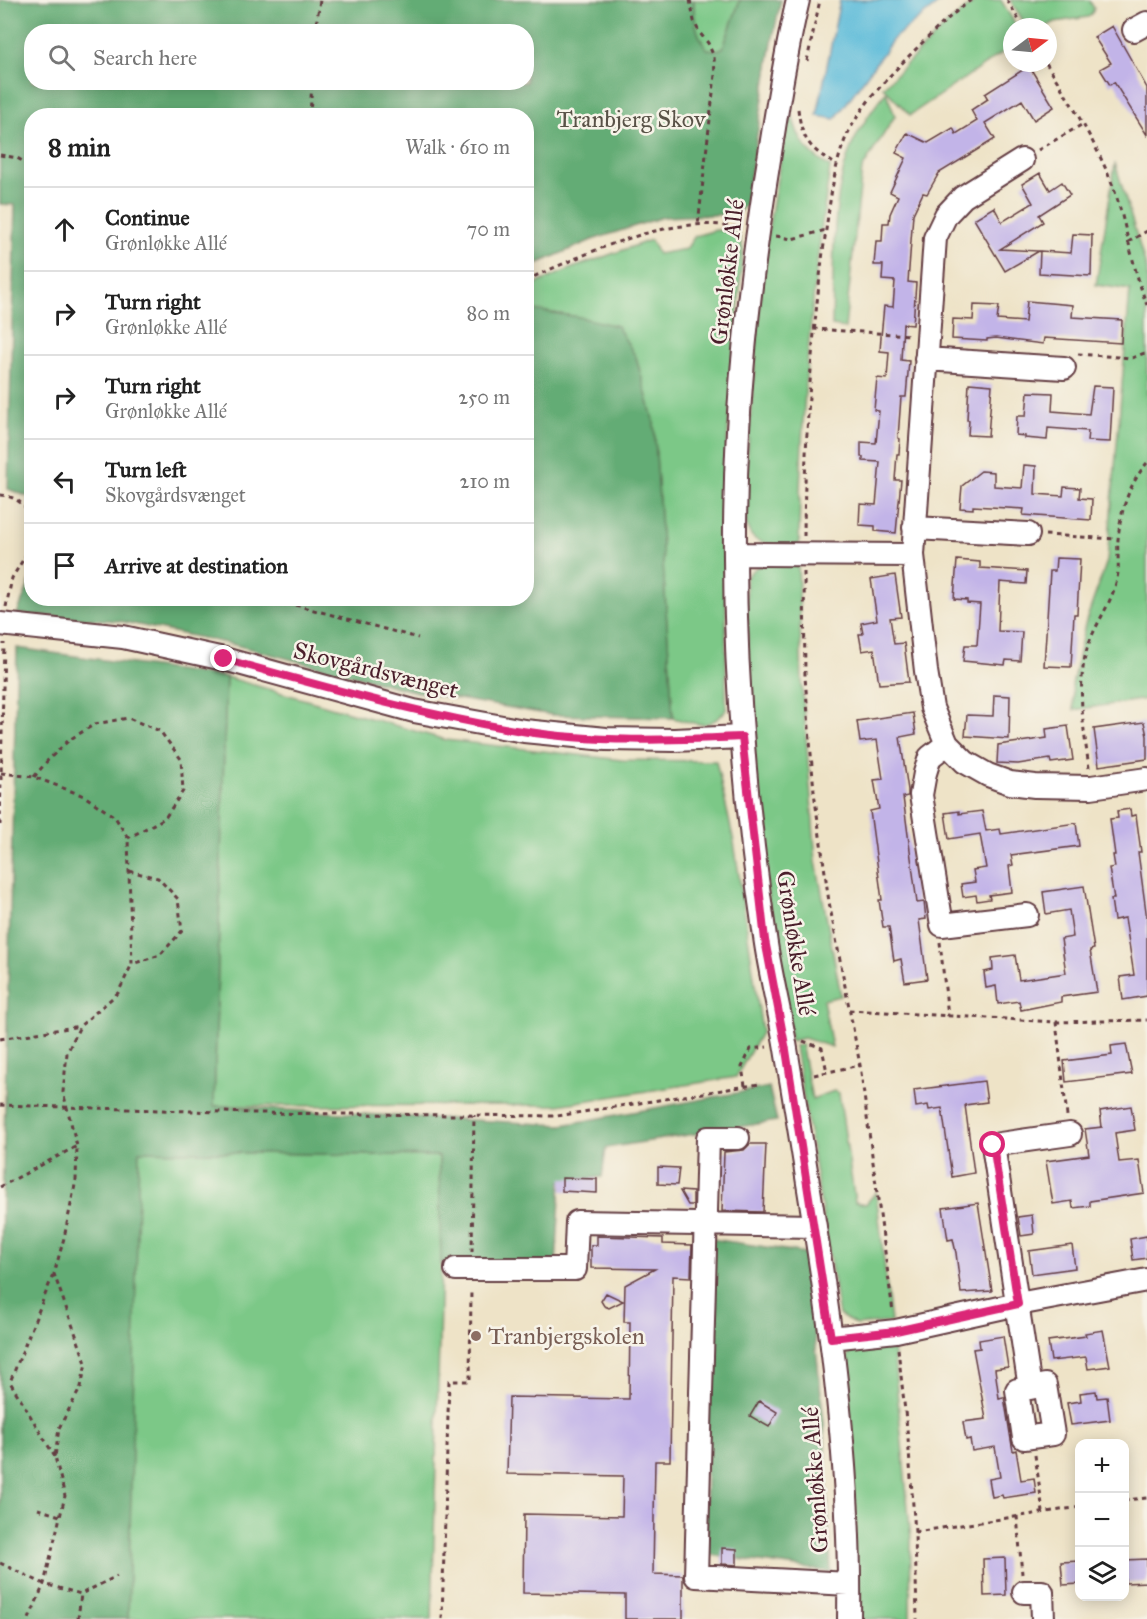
<!DOCTYPE html>
<meta charset="utf-8">
<style>
:root{--surface:#fff;--page:#f6f6f6;--text:#222;--muted:#767676;--line:#e0e0e0}
body{margin:0;font-family:"IM FELL Great Primer",serif;background:var(--page);color:var(--text)}
.controls{position:absolute;right:18px;bottom:18px;display:grid;overflow:hidden;border-radius:12px;box-shadow:0 3px 15px #0003}
.controls button{width:54px;height:54px;display:grid;place-items:center;padding:0;border:0;border-bottom:2px solid var(--line);background:var(--surface);color:var(--text);font:30px sans-serif}
.compass{position:absolute;left:1003px;top:18px;width:54px;height:54px;border-radius:50%;background:var(--surface);box-shadow:0 3px 15px #0003;rotate:74deg}
.stop{position:absolute;width:18px;height:18px;margin:-14px;border:4px solid #db2777;border-radius:50%;background:#fff}
.stop.end{background:#db2777;border-color:#fff;box-shadow:0 2px 6px #0008}
.list{margin:0;padding:0;list-style:none}
h2{display:flex;justify-content:space-between;align-items:center;height:78px;margin:0;padding:0 24px;font-size:26px}
h2 small{font-size:20px;font-weight:400;color:var(--muted)}
.list li{display:grid;grid-template-columns:39px 1fr auto;gap:18px;align-items:center;box-sizing:border-box;height:84px;padding:0 24px;border-top:2px solid var(--line)}
.list b{display:block;font-size:22px;white-space:nowrap}
.list p{margin:0;font-size:20px;white-space:nowrap;color:var(--muted)}
.list em{font-size:20px;font-style:normal;color:var(--muted)}
.icon{flex:none;width:33px;height:33px;fill:none;stroke:currentColor;stroke-width:2;stroke-linecap:round;stroke-linejoin:round}
.map{position:relative;flex:none;width:1147px;height:1619px;overflow:hidden}
.search{position:absolute;background:var(--surface);box-shadow:0 3px 15px #0003;left:24px;top:24px;width:510px;height:66px;display:flex;align-items:center;gap:15px;box-sizing:border-box;padding:0 21px;border-radius:24px;color:var(--muted);font-size:22px}
.panel{position:absolute;background:var(--surface);box-shadow:0 3px 15px #0003;left:24px;top:108px;width:510px;height:498px;border-radius:24px}
.map>svg:first-child{display:block}
</style>
<div class="map">
<svg width="1147" height="1619" viewBox="0 0 1147 1619">
<rect width="100%" height="100%" fill="#f7f3e8"/>
<filter id="ink" filterUnits="userSpaceOnUse"><feTurbulence type="fractalNoise" baseFrequency=".0167" numOctaves="2"/><feDisplacementMap in="SourceGraphic" scale="12" xChannelSelector="R" yChannelSelector="G"/><feConvolveMatrix kernelMatrix="1 2 1 2 8 2 1 2 1" color-interpolation-filters="sRGB"/></filter>
<filter id="wash" filterUnits="userSpaceOnUse"><feTurbulence type="fractalNoise" baseFrequency=".008" numOctaves="4" result="noise"/><feDisplacementMap in="SourceGraphic" scale="24" xChannelSelector="R" yChannelSelector="G"/><feGaussianBlur stdDeviation="1.35" result="paint"/><feColorMatrix in="noise" values="0 0 0 0 0 0 0 0 0 0 0 0 0 0 0 0 0 1.4 0 .05"/><feComposite in="paint" operator="in"/></filter>
<g filter="url(#wash)">
<rect width="100%" height="100%" fill="#eee3c7"/>
<path fill="#7bc887" stroke="#627459" stroke-width="1.5" d="M694 0H740L723 48 717 50 707 49C695 34 694 18 694 0Z
M977 0H1001L1017 27H1012V46L910 115 883 87 947 24Z
M1010 0H1089L1094 8 1092 14 1088 17 1055 22 1046 27H1027Z
M886 92 895 116 862 169 845 328 832 326C834 270 830 193 853 143 862 124 873 108 886 92Z
M792 115C799 142 807 153 830 167 811 293 800 418 799 545 751 543 746 546 744 495L764 254 788 117Z
M1115 163 1147 270V699L1074 710 1072 685 1085 624 1107 561 1130 290 1096 285Z
M716 230 738 232 743 249 726 457V710C709 731 696 724 673 718L654 423 636 357 579 317 534 311 527 313 526 288 570 269 651 240 658 254 686 249 695 236Z
M798 562 802 686 816 861 841 996 823 1000 832 1047 804 1038 791 1041 768 898 750 732 746 578C759 559 776 562 798 562Z
M226 677 446 740 622 760 716 761 734 842 762 1031 736 1077 558 1105 214 1106Z
M801 1044 812 1099 834 1091 839 1093 855 1202 866 1204 876 1192 891 1322 856 1325 839 1315 795 1046Z
M138 1151 439 1156 441 1263 432 1619H128Z
M892 1337 911 1540 910 1619H855L843 1365C852 1341 870 1341 892 1337Z"/>
<path fill="#64ac74" stroke="#576650" stroke-width="1.5" fill-rule="evenodd" d="M0 0H694C694 18 695 34 707 49L717 50 723 48 740 0H781L772 42 746 204 737 214 663 217 592 240 527 268 526 116H32L31 498 8 489 15 205 0 204ZM32 32H526V82H32Z
M534 310 579 317 617 326 636 357 654 423 673 718 552 715 413 691 231 644 119 621 17 614 31 579 32 598H526V313Z
M17 648 226 677 214 1106 562 1125 769 1087 777 1121 606 1148 602 1177 561 1181 556 1265 441 1263 439 1156 139 1151 128 1619H0V1290Z
M712 1239 806 1253 824 1423 831 1572 704 1554Z"/>
<path fill="#5bbbd9" stroke="#526d82" stroke-width="1.5" d="M840 0H943L894 38 835 119 817 116Z"/>
<g id="blocks">
<path fill="#c2b4e8" d="M1112 26 1147 88V135L1114 82 1110 85 1100 69 1111 63 1094 37Z
M1029 66 1054 107 1034 120 1022 100 985 123 995 139 939 173 927 194 923 193 913 214 908 282 916 283 913 325 903 324 901 360 909 361 906 397H901L898 438 900 439 899 454H897L895 480H901L896 533 875 531V526L859 525 860 504 876 505 880 462 863 461V457H861V442L876 443 879 411 874 410 877 378 887 379 889 352 880 351 881 337 884 306 893 307 895 281 882 280 883 265H874L876 241H882L883 223H889L890 214 898 196 890 192 906 158 896 153 907 133 928 143 953 128 956 134 977 121 971 110 988 99 985 94Z
M1040 173 1050 190 1062 182 1070 195 1039 215 1043 222 1000 249 1039 251 1005 271 974 219 994 207 1002 222 1033 203 1022 184Z
M1073 234 1092 235 1091 276 1039 273 1040 251 1071 253Z
M1027 301 1073 305 1072 317 1122 320 1121 343 1044 338 1043 344 996 338 987 339V341L952 339 953 319 973 320 974 305 999 306 997 320 1025 322Z
M969 383 992 385 988 436 968 435 969 420H967Z
M1093 386 1113 387 1110 442 1087 441 1088 431 1048 428 1047 440 1025 438V436L1016 435 1017 416H1026L1028 392 1053 393 1052 411 1089 414Z
M1024 465 1036 466 1035 494 1063 496 1064 487 1080 488 1079 498 1092 499 1091 520 1023 515 1024 509 973 506V509L960 508 962 486 981 471 994 472V486L1022 488Z
M1056 558 1080 559 1077 614H1074L1071 667 1044 666 1050 571H1055Z
M957 560 980 562V568L1027 571 1026 584 1000 582 998 631 1022 632 1020 661 1006 660 1005 665 963 661 965 645H977L980 604 967 603V600L954 599Z
M895 575 901 617 890 618 894 644 904 643 909 682 879 684 874 649 862 651 859 634H863L861 623 877 620 871 579Z
M994 695 1010 696 1009 739 965 736 967 715 993 716Z
M913 713 916 734 900 737 908 790V796L903 797 917 903 924 902 926 919 919 920 927 979 905 982 901 959 894 961 889 927H883L879 900H882L870 811 879 809 874 780 883 779 877 740 860 742 857 721Z
M1144 722 1147 736V759L1099 766 1094 729Z
M1068 726 1073 760 1051 763 1050 759 1018 764 997 763 998 745 1047 738 1046 729Z
M1130 809 1131 816 1136 815 1141 852H1138L1147 919V996L1123 1000 1120 977 1134 975 1125 918 1114 920 1111 899H1114L1109 868 1115 867 1113 855H1115L1110 819 1118 818 1117 811Z
M959 811V814L982 811 986 831 1000 829 1001 834 1076 823 1079 846 1011 855 1013 865 1009 866 1012 892 989 895 990 899 977 901 976 895 963 897 961 884 975 882 973 870 986 868 980 834 949 839 945 813Z
M1084 886 1094 949 1090 950 1097 992 1061 997V1002L1021 1010 1019 1001 998 1004 996 986 986 988 984 972 993 970 992 958 1015 955 1019 980 1066 973 1061 939 1073 937 1069 910 1046 914 1043 892Z
M1126 1044 1132 1074 1066 1082 1064 1061 1112 1055 1111 1046Z
M984 1081 987 1102 965 1105 974 1173 952 1177 942 1108 929 1110 928 1105 916 1107 914 1090Z
M1131 1106 1135 1130 1115 1133 1119 1162 1139 1160 1144 1193 1090 1201V1206L1073 1208 1072 1201 1053 1204 1046 1161 1089 1155 1085 1129 1102 1127 1100 1111Z
M750 1144H766L763 1212 722 1211 724 1152 744 1150Z
M658 1167 679 1168 677 1185 658 1184Z
M562 1178 597 1179V1193L562 1191Z
M680 1191 693 1192V1205H688Z
M978 1203 992 1291 961 1293 956 1253 953 1239 948 1240 943 1208Z
M1032 1215 1034 1234 1021 1236 1018 1217Z
M597 1236 663 1238V1244L692 1245 691 1277 673 1276 670 1461H655L653 1574 683 1575V1619H625V1595L523 1593 524 1514 622 1516 623 1476 507 1474 509 1397 629 1399 630 1322H624L625 1285 655 1269 591 1268V1245H597Z
M1147 1236V1258L1133 1260 1130 1239Z
M1072 1245 1075 1268 1032 1274 1029 1251Z
M606 1293 623 1301 609 1308 604 1306 601 1301Z
M1103 1330 1110 1366 1088 1369 1086 1357 1051 1361 1048 1341 1086 1336 1085 1333Z
M1003 1336 1008 1367 995 1369 999 1398 1004 1397 1011 1440 1013 1451 1016 1450 1021 1480 1034 1478 1036 1493 1003 1498 1002 1495 992 1497 989 1479 1000 1477 995 1447 972 1451 970 1439 966 1440 963 1422 986 1419 973 1349 980 1348 979 1340Z
M1096 1391 1097 1398 1107 1397 1110 1420 1071 1425 1067 1403 1081 1401 1080 1393Z
M759 1401 777 1412 769 1427 750 1416Z
M722 1548 737 1549V1565L722 1564Z
M1005 1558 1006 1595 984 1596 983 1559Z
M1147 1559V1582L1125 1583V1560Z
M1080 1561V1584L1063 1585 1061 1562Z"/>
</g>
</g>
<g filter="url(#ink)">
<use href="#blocks" fill-opacity="0" stroke="#633c42" stroke-width="1.5"/>
<g fill="none" stroke-linecap="round" stroke-linejoin="round">
<g stroke="#633c42" stroke-width="26">
<path id="minor" d="M798 0C786 50 778 102 770 153 755 245 743 337 738 430 729 599 740 769 765 937 770 974 780 1012 786 1049 817 1237 852 1428 849 1619
M1134 30 1147 23
M1022 160 963 197 946 215 935 238 913 555 926 671 932 708 947 744 965 762 988 775 1010 783 1035 786 1091 787 1147 779
M926 359 1064 368
M914 528 1028 534
M735 554 913 555
M0 624 123 637 224 659 414 711 524 731 606 739 674 740 742 737
M947 744 930 757 925 773 921 795 942 925 1027 915
M738 1138H708L696 1576 849 1584
M456 1269H575L577 1222 815 1226
M831 1338 896 1331 1018 1304 1147 1280
M1030 1388 1017 1390 1024 1438 1053 1434 1045 1385 1030 1388 993 1145 1070 1134
M1024 1592H1042L1043 1619"/>
</g>
<path stroke="#633c42" stroke-width="3" stroke-dasharray="4.5 4.5" stroke-linecap="butt" d="M690 0 694 21 699 32 708 43 714 57 715 75 698 225
M1007 0 1023 27
M315 32 320 0
M807 61 820 0
M1046 63C1071 103 1097 144 1114 189 1127 227 1132 267 1147 305
M798 109C802 141 810 149 837 165
M310 116 312 82
M1038 150 1083 124
M0 155 17 158 32 166
M776 236 792 239 826 230
M1128 242 1147 231
M526 280C589 253 670 212 740 228
M813 329 910 335
M1078 354 1132 358 1147 352
M0 495C15 496 24 504 32 516
M1045 535 1118 539
M804 536C805 436 811 343 824 244 829 211 833 164 848 133 866 98 895 70 923 42 939 27 954 12 971 0
M804 572 805 677 814 792 829 902 860 1065 893 1312
M269 598 418 638
M6 607 12 578 32 545
M1089 768C1084 730 1076 687 1087 649 1095 622 1115 601 1118 572 1119 561 1117 550 1118 540 1120 512 1129 484 1147 463
M1 773 34 777 84 796 115 817 128 838 129 871 132 964 118 993 80 1026 67 1053 63 1092 77 1146 76 1180 64 1238 54 1274 86 1363 81 1387 59 1428 55 1457 65 1496 44 1584 29 1619
M34 777 48 760 69 740 95 724 128 718 160 731 181 759 183 791 165 818 128 838
M0 825 4 643
M129 871 158 878 178 899 182 931 160 955 132 964
M940 942 948 1016
M849 1010 1056 1022 1147 1020
M1056 1022 1067 1116
M0 1039 80 1026
M803 1041 822 1048 827 1072
M814 1075 860 1065
M745 1086 742 1067 751 1049 767 1047
M0 1105 253 1113 557 1116 760 1084
M0 1187 77 1146
M472 1252 474 1115
M53 1275 10 1382 55 1457
M898 1349 908 1438 915 1532 917 1619
M1035 1455 1043 1512
M1124 1500 1147 1498
M38 1509 60 1516
M1017 1516 1022 1574
M915 1532 1080 1507
M0 1563 44 1584 81 1594 117 1576
M78 1619 81 1594
M442 1619 449 1381H470L471 1289"/>
<use href="#minor" stroke="#fff" stroke-width="22"/>
</g>
</g>
<g fill="none" stroke-linecap="round" stroke-linejoin="round" filter="url(#ink)">
<path stroke="#db2777" stroke-width="8" d="M224 659C323 686 421 715 522 731 595 743 669 740 742 737L765 940 786 1050 831 1338 896 1331 1018 1304 993 1145"/>
</g>
<circle fill="#8d6e63" stroke="#f7f3e8" stroke-width="2" cx="476" cy="1336" r="6"/>
<g text-anchor="middle" dominant-baseline="central" stroke-width="5" stroke-linejoin="round" paint-order="stroke">
<g font-size="24" fill="#595247" stroke="#f7f3e8">
<text x="631" y="119">Tranbjerg Skov</text>
</g>
<g font-size="24" fill="#4a1f2b" stroke="#f7f3e8">
<text transform="translate(727 272) rotate(-83)">Grønløkke Allé</text>
<text transform="translate(376 670) rotate(14)">Skovgårdsvænget</text>
<text transform="translate(796 943) rotate(81)">Grønløkke Allé</text>
<text transform="translate(815 1480) rotate(-94)">Grønløkke Allé</text>
</g>
<g font-size="24" fill="#785e54" stroke="#f7f3e8" text-anchor="start">
<text x="488" y="1336">Tranbjergskolen</text>
</g>
</g>
</svg>
<div class="controls">
<button>+</button>
<button>−</button>
<button><svg class="icon" aria-label="layers" viewBox="0 0 24 24"><path d="M12 4l9 5-9 5-9-5zM3 14l9 5 9-5"/></svg></button>
</div>
<svg class="compass" viewBox="-18 -18 36 36"><path d="M0-13l5 13h-10z" fill="#e53935"/><path d="M0 13l5-13h-10z" fill="#767676"/></svg>
<div class="stop" style="left:993px;top:1145px"></div>
<div class="stop end" style="left:224px;top:659px"></div>
<div class="search"><svg class="icon" aria-label="search" viewBox="0 0 24 24"><circle cx="10" cy="10" r="6"/><path d="M15 15l6 6"/></svg>Search here</div>
<section class="panel">
<h2>8 min<small>Walk · 610 m</small></h2>
<ul class="list">
<li><svg class="icon" aria-label="ahead" viewBox="0 0 24 24"><path d="M12 20V5M6 11l6-6 6 6"/></svg><div><b>Continue</b><p>Grønløkke Allé</p></div><em>70 m</em></li>
<li><svg class="icon" aria-label="right" viewBox="0 0 24 24"><path d="M7 20v-9h11M14 6l5 5-5 5"/></svg><div><b>Turn right</b><p>Grønløkke Allé</p></div><em>80 m</em></li>
<li><svg class="icon" aria-label="right" viewBox="0 0 24 24"><path d="M7 20v-9h11M14 6l5 5-5 5"/></svg><div><b>Turn right</b><p>Grønløkke Allé</p></div><em>250 m</em></li>
<li><svg class="icon" aria-label="left" viewBox="0 0 24 24"><path d="M17 20v-9H6M10 6l-5 5 5 5"/></svg><div><b>Turn left</b><p>Skovgårdsvænget</p></div><em>210 m</em></li>
<li><svg class="icon" aria-label="arrive" viewBox="0 0 24 24"><path d="M6 21V4h12l-3 4 3 4H6"/></svg><div><b>Arrive at destination</b></div></li>
</ul>
</section>
</div>
